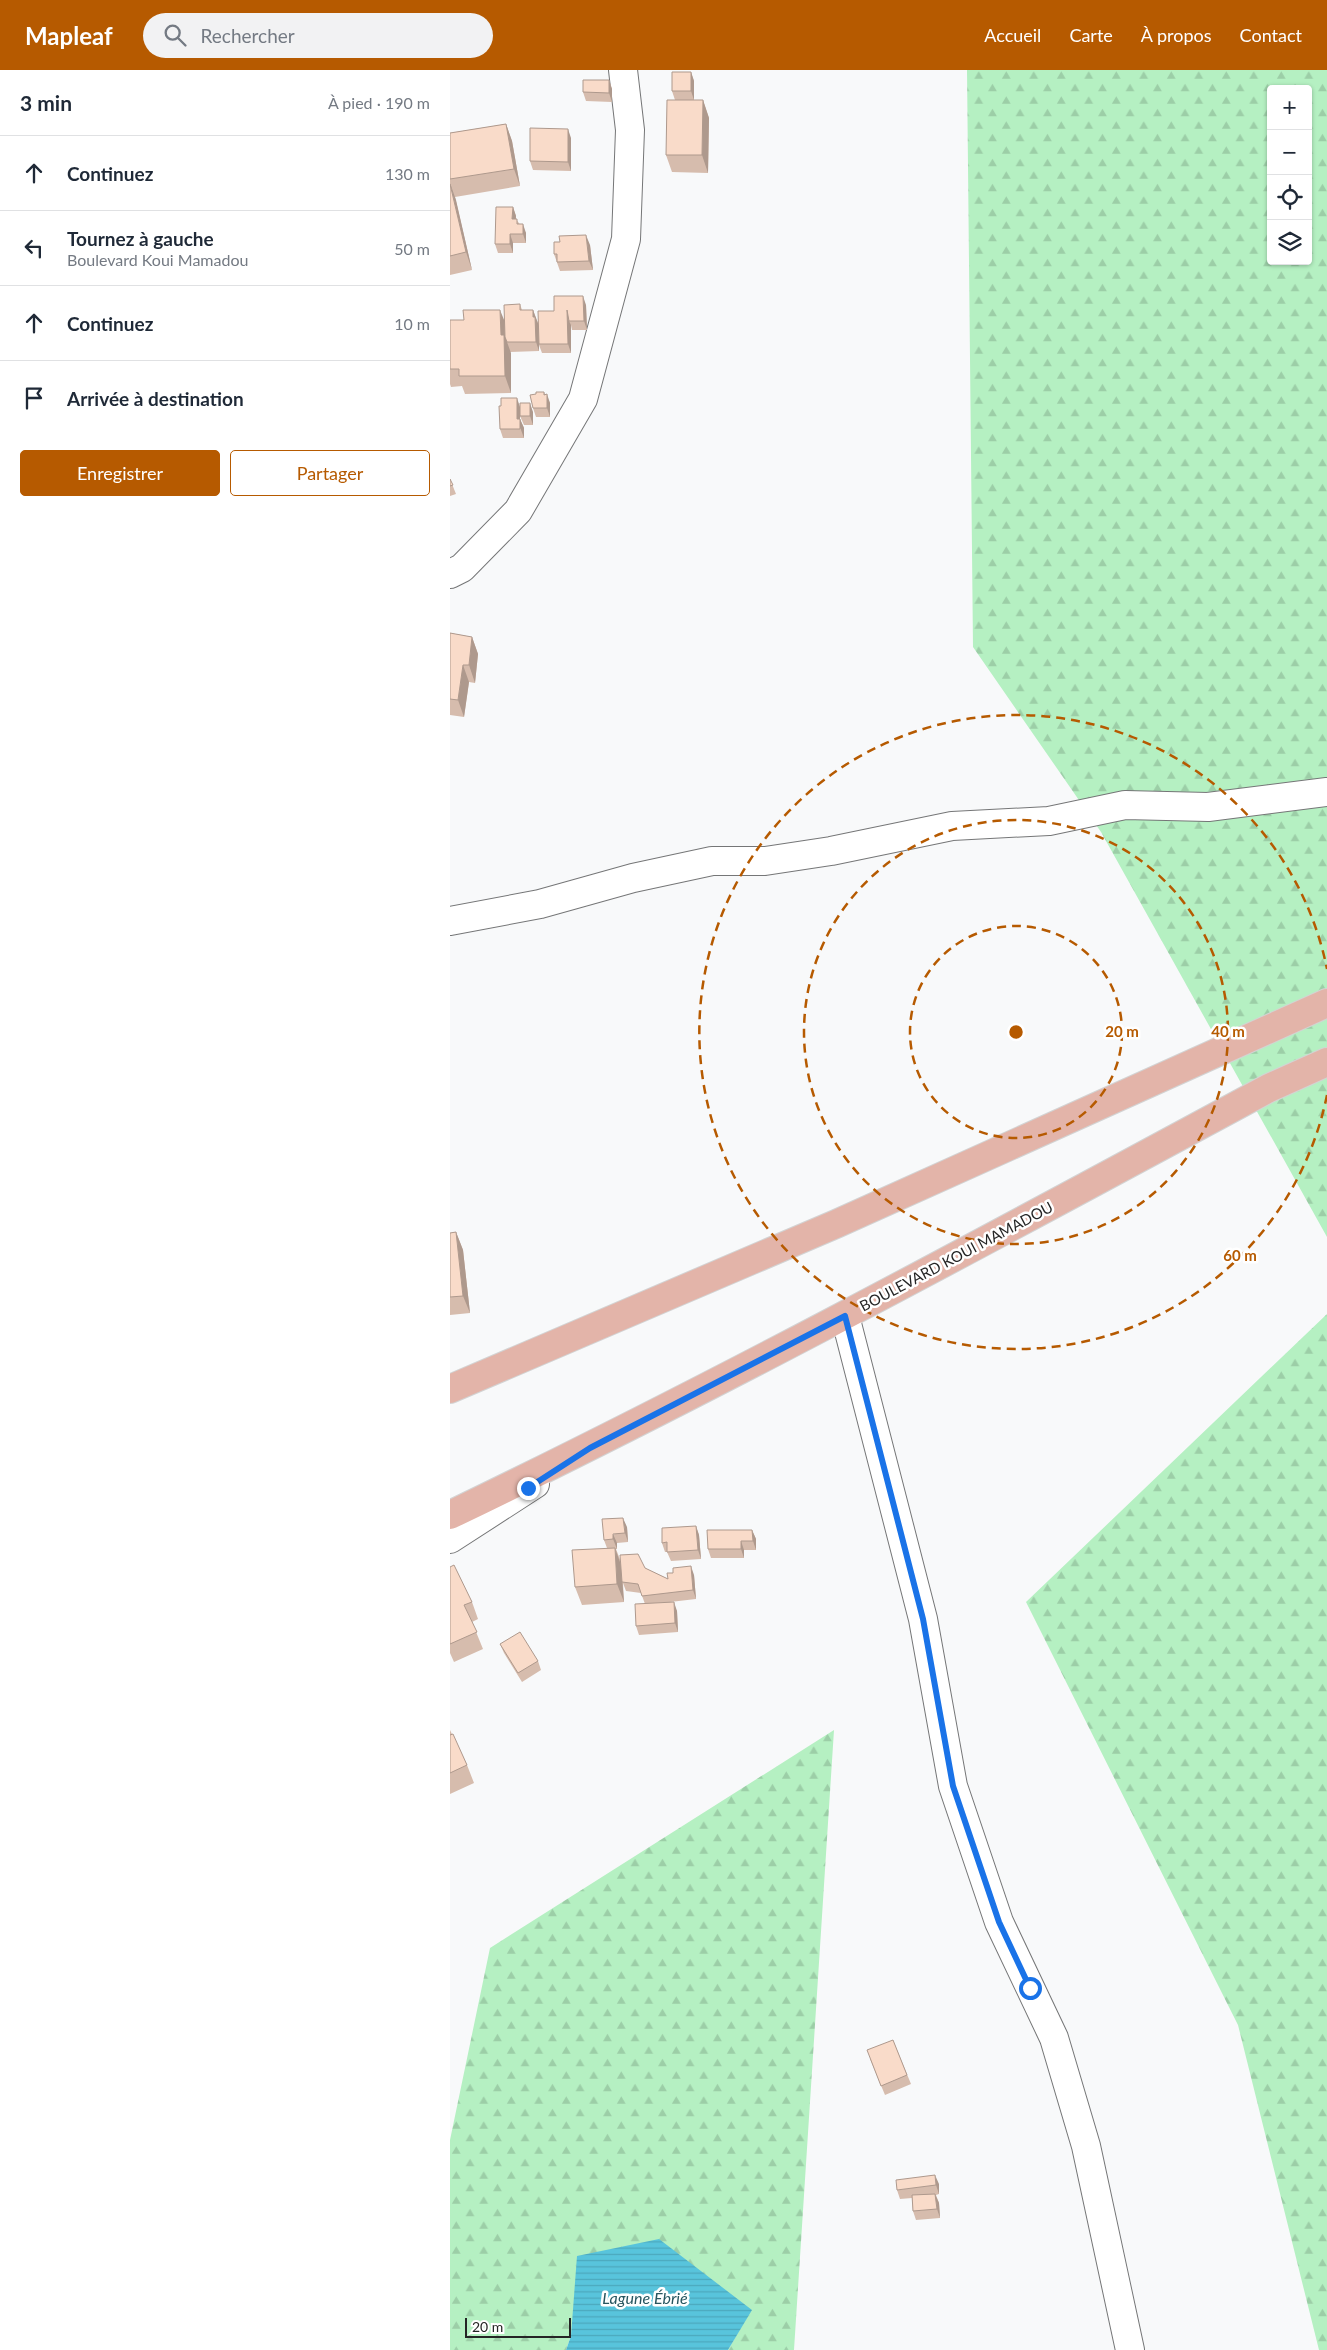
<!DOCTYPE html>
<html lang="fr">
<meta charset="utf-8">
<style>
:root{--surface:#fff;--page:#f2f2f3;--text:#1f2937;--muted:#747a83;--line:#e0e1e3;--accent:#b65a00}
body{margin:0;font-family:Lato,sans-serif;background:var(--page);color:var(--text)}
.controls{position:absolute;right:15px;top:15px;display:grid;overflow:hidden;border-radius:5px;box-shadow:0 1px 4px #0004}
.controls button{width:45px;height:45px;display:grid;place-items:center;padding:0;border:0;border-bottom:1px solid var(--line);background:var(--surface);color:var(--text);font:25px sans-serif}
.scale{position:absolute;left:15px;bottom:12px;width:106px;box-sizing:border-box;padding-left:5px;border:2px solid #252525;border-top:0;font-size:14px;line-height:18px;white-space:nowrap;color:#252525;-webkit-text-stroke:4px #fff;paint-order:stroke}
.stop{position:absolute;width:15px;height:15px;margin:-11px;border:4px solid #1a73e8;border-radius:50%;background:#fff}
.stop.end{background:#1a73e8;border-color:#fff;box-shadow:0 1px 5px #0008}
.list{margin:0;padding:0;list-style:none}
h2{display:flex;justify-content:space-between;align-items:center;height:65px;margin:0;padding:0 20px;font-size:21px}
h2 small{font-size:16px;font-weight:400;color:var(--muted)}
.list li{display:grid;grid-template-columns:32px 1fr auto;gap:15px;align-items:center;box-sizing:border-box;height:75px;padding:0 20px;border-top:1px solid var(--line)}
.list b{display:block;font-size:19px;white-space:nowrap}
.list p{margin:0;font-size:16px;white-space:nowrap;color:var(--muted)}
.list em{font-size:16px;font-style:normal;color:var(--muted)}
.actions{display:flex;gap:10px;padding:15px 20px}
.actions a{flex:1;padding:11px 0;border:1px solid var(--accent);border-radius:5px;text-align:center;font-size:18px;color:var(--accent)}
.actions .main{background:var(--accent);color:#fff}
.icon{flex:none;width:28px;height:28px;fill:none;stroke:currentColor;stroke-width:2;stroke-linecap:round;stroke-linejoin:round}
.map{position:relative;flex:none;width:877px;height:2280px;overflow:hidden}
header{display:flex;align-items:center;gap:30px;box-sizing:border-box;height:70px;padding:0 25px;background:var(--accent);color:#fff}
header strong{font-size:24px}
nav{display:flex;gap:28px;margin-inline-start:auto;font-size:18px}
.search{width:350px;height:45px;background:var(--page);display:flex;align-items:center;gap:12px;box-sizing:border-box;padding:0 18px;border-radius:28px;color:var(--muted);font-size:19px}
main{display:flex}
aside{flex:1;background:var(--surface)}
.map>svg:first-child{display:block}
</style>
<header>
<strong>Mapleaf</strong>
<div class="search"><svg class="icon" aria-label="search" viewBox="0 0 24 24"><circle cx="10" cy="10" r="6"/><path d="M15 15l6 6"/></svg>Rechercher</div>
<nav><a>Accueil</a><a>Carte</a><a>À propos</a><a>Contact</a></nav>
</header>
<main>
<aside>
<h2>3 min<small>À pied · 190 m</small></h2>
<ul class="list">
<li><svg class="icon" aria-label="ahead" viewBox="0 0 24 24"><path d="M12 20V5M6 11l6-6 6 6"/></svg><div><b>Continuez</b></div><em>130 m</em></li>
<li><svg class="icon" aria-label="left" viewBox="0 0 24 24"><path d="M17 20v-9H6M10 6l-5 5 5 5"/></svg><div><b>Tournez à gauche</b><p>Boulevard Koui Mamadou</p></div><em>50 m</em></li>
<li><svg class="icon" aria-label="ahead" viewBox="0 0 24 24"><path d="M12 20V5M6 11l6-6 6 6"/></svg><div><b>Continuez</b></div><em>10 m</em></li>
<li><svg class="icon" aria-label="arrive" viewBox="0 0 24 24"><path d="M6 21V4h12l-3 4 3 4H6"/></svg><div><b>Arrivée à destination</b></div></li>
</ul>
<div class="actions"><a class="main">Enregistrer</a><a>Partager</a></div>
</aside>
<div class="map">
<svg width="877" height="2280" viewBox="0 0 877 2280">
<defs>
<pattern id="forest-firs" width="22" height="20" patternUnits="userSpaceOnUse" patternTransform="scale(1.25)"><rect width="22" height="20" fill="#b5f0c2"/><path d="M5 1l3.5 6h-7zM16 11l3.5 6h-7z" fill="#9ccea7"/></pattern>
<pattern id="water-rules" width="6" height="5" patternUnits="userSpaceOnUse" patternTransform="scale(1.25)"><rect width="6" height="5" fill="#58c4dc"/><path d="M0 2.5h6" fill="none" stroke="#4ca8bd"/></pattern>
</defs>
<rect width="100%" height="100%" fill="#f8f9fa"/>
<path fill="url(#forest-firs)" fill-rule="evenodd" d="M517 0H877V1167L651 762 523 577ZM821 19H858V191H821Z
M877 1244V2280H869L788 1955 576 1532Z
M384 1660 344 2280H278L301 2240 121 2266 116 2280H0V2070L40 1878Z"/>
<path fill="url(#water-rules)" d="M209 2169 302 2240 278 2280H116L121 2266 127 2186Z"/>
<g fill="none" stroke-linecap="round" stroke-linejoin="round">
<g stroke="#757677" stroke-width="30">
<path id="minor" d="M0 504 12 498 68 441 133 329 176 169 180 60 173 0
M0 851 90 834 183 808 262 791H315L381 781 502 756 599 751 675 735 758 737 877 722
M395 1246 473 1549 503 1716 549 1852 604 1968 636 2076 680 2280
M0 1469 85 1414"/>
</g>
<g stroke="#d3d3d3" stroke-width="30">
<path id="major" d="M0 1319 386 1154 877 933
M0 1445C278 1311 548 1164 819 1018L877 992"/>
</g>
<use href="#minor" stroke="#fff" stroke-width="28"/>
<use href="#major" stroke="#e3b4a9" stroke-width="28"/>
</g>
<path fill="#d6bcad" d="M241 2 244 11V30H253L259 48 258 103 222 102 216 85 225 30 222 21Z
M159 10 162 19V32L136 31 133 22Z
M56 54 62 71 70 116 5 127 22 200 0 205V63Z
M121 68V101L83 100 80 91Z
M63 137 66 146V149L76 163V173H63V183H48L45 174Z
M140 175 143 200 110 201 104 184Z
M70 234 72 240H83L89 256 104 241 136 235 137 260H122L121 255V283H92L89 275V281L60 282 61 323 15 324 12 316 1 317 0 314V299L55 252Z
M95 324 100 333V347H86L83 338Z
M70 337 83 342V355H74L70 346V349L74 358V368H53L50 359Z
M0 409 6 424 0 426Z
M0 563 22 567 28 584 25 613 19 612 14 647 0 645Z
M6 1162 13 1180 20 1243 0 1245V1163Z
M246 1456 249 1465 251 1489 221 1491 217 1482H215L212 1473Z
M177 1457 178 1472 167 1473V1479H166L171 1492 195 1498 218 1509 244 1505 246 1529 220 1532 227 1541 228 1562 189 1565 186 1556 195 1534 191 1523 176 1521 173 1513 174 1532 132 1535 125 1517 157 1478 154 1470Z
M302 1460 306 1469V1480H294V1488H261L258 1479Z
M0 1497 22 1532 28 1549 22 1552 33 1579 4 1592 0 1583Z
M50 1574 88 1591 91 1600 72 1612 54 1583Z
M0 1660 17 1695 24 1713 0 1724Z
M443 1970 461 2014 435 2025 420 1989Z
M489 2114V2124L486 2125 489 2133 490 2148 466 2150 463 2141 462 2128 450 2129 447 2120Z"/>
<path fill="#ae998d" d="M241 2 244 11V30L241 21Z
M159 10 162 19V32L159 23Z
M253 30 259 48 258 103 252 85Z
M56 54 62 71 70 116 64 99Z
M118 59 121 68V101L118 92Z
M0 113 6 130 22 200 16 182Z
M63 137 66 146 65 158 62 149Z
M73 154 76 163V173L73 164Z
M60 164 63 173V183L60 174Z
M136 165 140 175 143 200 139 191Z
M133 226 136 235 137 260 134 251Z
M50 240 57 257V272L61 283V323L55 306 51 265Z
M83 240 89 256V281L86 272 83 247Z
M117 240 119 251 121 255V283L118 274Z
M94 322 97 328V324L100 333V347L97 338Z
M67 328 70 337V349L74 358V368L67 349Z
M80 333 83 342V355L80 346Z
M22 567 28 584 25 613 19 595Z
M13 595 19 612 14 647 8 630Z
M6 1162 13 1180 20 1243 13 1226Z
M173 1448 177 1457 178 1472 175 1463Z
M246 1456 249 1465 251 1489 248 1480Z
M302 1460 306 1469V1480L303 1471Z
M163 1464 167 1473V1479L163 1469Z
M291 1471 294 1480V1488L291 1479Z
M165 1478 171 1495 174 1532 167 1514Z
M241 1496 244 1505 246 1529 243 1520Z
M224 1532 227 1541 228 1562 225 1553Z
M485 2105 489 2114V2124L486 2115Z
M485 2124 489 2133 490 2148 487 2139Z"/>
<path fill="#f9dbc9" stroke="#ae998d" d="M222 2H241V21H222Z
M133 10H159V23L133 22Z
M217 30H253L252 85H216Z
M56 54 64 99 0 109V63Z
M80 58 118 59V92L80 91Z
M0 114 16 182 0 186Z
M46 137H63L62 149H67V154H73V164H60V174H45Z
M136 165 139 191 107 192V184H104V172H110L109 166Z
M104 226H133L134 251H119L117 240 118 274H89L88 241H104Z
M70 234V240H83V247H85L86 272H57L55 267 54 235Z
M13 240H50L51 265H54L55 306H9V299H0V250H14Z
M86 322H94V325L97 324V338H83L80 325 86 324Z
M51 328H67V349H70V359H50L49 336H51Z
M70 333H80V346H70Z
M0 409 3 415 0 416Z
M0 563 22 567 19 595H13L8 630 0 629Z
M6 1162 13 1226 0 1227V1163Z
M173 1448 175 1463 163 1464V1469L154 1470 152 1449Z
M246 1456 248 1480 217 1482V1472L212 1473V1458Z
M257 1460H302L303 1471H291V1479H258Z
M165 1478 167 1514 125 1517 122 1480Z
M188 1484 195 1498 218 1509 217 1503H223V1498L241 1496 243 1520 192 1526 188 1514 172 1512 170 1485Z
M4 1495 22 1532 14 1535 27 1562 0 1574V1497Z
M224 1532 225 1553 186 1556 185 1534Z
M70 1562 88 1591 68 1603 50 1574Z
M3 1664 17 1695 0 1703V1665Z
M443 1970 457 2005 431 2016 417 1980Z
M485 2105 486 2115 447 2120 446 2110Z
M485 2124 487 2139 463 2141 462 2125Z"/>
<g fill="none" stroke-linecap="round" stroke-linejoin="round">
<path stroke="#1a73e8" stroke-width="6" d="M78 1418 140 1378 395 1246 473 1549 503 1716 549 1852 580 1918"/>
</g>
<g fill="none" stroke="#b65a00" stroke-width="2.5" stroke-dasharray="9 6">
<circle cx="566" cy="962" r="106"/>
<circle cx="566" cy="962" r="212"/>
<path d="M877 1025A317 317 0 1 1 877 899"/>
</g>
<g text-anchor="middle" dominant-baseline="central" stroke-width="5" stroke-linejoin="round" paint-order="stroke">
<g font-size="15" fill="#252525" stroke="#fff">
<text transform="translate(506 1186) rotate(-28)">BOULEVARD KOUI MAMADOU</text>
</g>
<g font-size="16" font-style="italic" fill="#275660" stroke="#fff">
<text x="195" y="2227">Lagune Ébrié</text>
</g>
</g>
<circle cx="566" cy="962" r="8" fill="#b65a00" stroke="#fff" stroke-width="2.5"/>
<g font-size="15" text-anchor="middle" font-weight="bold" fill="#b65a00" stroke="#fff" stroke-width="5" stroke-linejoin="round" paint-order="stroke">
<text x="672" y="967">20 m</text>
<text x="778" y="967">40 m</text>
<text x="790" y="1191">60 m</text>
</g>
</svg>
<div class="controls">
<button>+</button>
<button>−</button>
<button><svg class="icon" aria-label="locate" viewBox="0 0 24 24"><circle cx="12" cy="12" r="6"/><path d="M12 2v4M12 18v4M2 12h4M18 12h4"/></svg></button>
<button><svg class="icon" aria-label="layers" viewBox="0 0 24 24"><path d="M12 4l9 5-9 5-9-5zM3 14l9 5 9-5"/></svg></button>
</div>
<div class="scale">20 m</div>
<div class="stop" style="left:580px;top:1918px"></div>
<div class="stop end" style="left:78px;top:1418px"></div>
</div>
</main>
